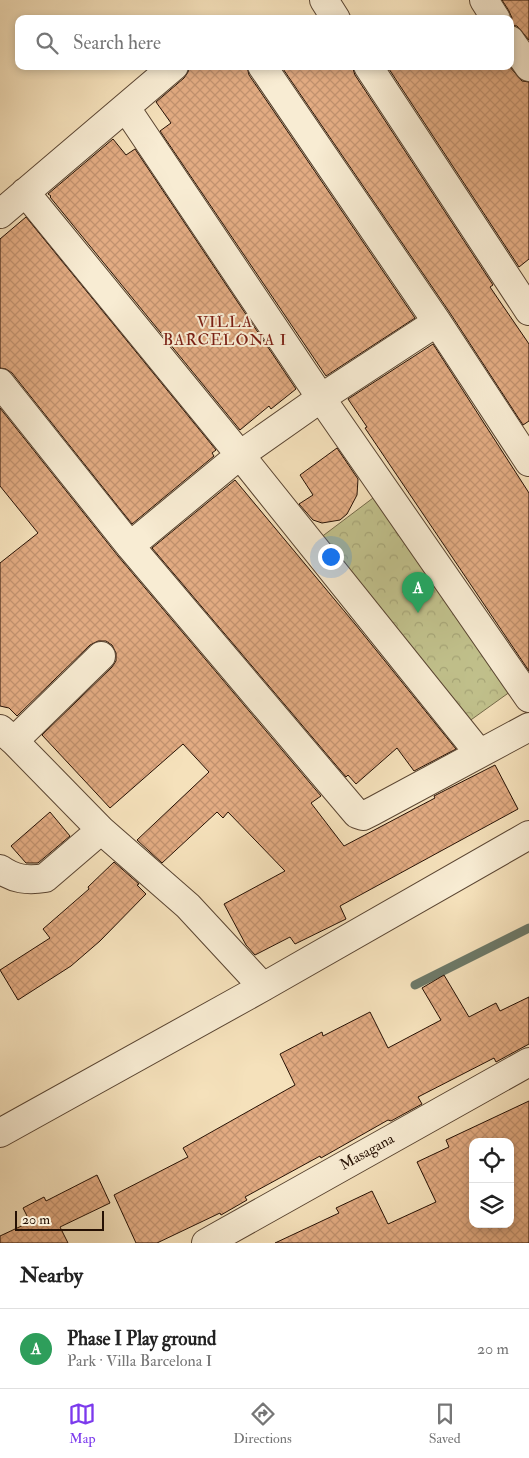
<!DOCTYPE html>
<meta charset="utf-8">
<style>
:root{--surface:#fff;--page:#f2f2f2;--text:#222;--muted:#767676;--line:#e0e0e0;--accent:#7c3aed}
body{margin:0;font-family:"IM FELL Double Pica",serif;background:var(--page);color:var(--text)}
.controls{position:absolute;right:15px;bottom:15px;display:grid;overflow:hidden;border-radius:10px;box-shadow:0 2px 8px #0003}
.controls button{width:45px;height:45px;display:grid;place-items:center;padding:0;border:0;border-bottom:1px solid var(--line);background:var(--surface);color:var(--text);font:25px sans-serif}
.scale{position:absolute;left:15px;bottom:12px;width:89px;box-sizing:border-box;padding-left:5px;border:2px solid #261104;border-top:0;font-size:14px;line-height:18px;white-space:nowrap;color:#261104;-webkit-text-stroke:4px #f8ecd3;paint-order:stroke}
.you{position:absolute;left:330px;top:556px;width:18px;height:18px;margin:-12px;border:4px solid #fff;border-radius:50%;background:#1a73e8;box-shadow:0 0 0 8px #1a73e833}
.badge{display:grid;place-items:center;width:32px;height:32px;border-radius:50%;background:var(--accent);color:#fff;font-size:16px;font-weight:700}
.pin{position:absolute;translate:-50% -41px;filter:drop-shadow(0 1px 2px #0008)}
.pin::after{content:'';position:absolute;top:26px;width:18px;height:15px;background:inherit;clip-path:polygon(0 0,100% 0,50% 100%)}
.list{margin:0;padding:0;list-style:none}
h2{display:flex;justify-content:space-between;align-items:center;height:65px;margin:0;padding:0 20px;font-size:21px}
h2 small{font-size:16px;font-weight:400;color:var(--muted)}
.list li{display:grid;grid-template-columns:32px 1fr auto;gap:15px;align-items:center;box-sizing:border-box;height:80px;padding:0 20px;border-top:1px solid var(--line)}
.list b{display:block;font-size:19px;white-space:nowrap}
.list p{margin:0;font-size:16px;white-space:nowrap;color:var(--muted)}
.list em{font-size:16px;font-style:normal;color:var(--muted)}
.icon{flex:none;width:28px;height:28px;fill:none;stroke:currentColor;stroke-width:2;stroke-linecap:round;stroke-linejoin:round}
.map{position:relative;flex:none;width:529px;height:1243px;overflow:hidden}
.search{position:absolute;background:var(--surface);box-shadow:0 2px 8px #0003;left:15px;right:15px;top:15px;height:55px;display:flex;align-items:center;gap:12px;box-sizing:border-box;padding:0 18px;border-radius:10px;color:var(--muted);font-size:19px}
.sheet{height:145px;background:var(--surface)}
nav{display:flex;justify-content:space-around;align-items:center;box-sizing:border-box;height:70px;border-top:1px solid var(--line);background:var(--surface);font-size:14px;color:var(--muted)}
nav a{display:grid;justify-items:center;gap:2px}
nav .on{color:var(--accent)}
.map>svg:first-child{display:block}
</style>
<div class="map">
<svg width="529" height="1243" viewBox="0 0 529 1243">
<defs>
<pattern id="forest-crowns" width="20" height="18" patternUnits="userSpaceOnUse" patternTransform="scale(1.25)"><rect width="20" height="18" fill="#c1c18c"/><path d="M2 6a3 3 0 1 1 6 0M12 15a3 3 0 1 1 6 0" fill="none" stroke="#a6a577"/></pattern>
<pattern id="building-cross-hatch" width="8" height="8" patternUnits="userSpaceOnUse" patternTransform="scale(1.25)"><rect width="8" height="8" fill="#e2ab82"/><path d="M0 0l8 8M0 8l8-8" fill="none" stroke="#c2926f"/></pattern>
</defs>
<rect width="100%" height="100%" fill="#f5e1bb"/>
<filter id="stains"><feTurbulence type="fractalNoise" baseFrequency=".004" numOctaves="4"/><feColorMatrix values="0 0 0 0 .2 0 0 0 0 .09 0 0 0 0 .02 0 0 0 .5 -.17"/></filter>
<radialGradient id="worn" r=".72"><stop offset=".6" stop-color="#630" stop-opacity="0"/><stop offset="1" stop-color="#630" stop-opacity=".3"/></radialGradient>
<path fill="url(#forest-crowns)" stroke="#746948" d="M377 495 514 689 461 727 320 538Z"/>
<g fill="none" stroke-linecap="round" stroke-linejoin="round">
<path stroke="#6d7968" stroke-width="9" d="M415 985 529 928"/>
</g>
<path fill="url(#building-cross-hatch)" stroke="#261104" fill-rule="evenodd" d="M502 0H529V40L517 26 510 25 512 18 509 11Z
M189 66H247L249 75 415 318 326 376 160 131 171 123 156 102 184 78 188 72Z
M281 66H352L355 75 493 285 490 287 529 344V421L523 425 450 313Z
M387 66H509L522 81 529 82V259L519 267Z
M113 139 126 155 135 149 296 389 271 409 269 406 240 430 50 197 51 196 48 194Z
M26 217 216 450 212 453 214 456 132 524 12 373 6 369 0 368V239Z
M433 344 529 493V671L365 428 367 427 348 399Z
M0 408 118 556 321 796 311 803 344 846 435 798 434 796 495 765 518 809 340 906 346 919 295 944 290 937 255 955 246 945 224 904 285 871 228 812 223 818 217 812 162 863 137 840 209 772 183 744 110 808 42 735 112 667 116 661V653L112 645 106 641H98L90 645 17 716 9 708 0 706V563L38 533 0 486Z
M337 448 358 479 357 495 347 514 340 520 322 523 313 520 299 504 313 495 300 475Z
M235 480 355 624 456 749 414 771 397 748 356 784 348 775 346 777 152 548Z
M50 812 70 836 38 863H26L11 846Z
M114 862 139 884 137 885 146 894 100 941 71 966 18 1000 0 970 50 938 43 929 89 889 88 887Z
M444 975 469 1017 496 1003 500 1011 529 997V1044L496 1062 494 1058 418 1097 422 1104 391 1121 388 1120 321 1158 320 1156 245 1197 247 1200 221 1215 220 1213 157 1243H136L114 1195 188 1157 183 1148 295 1085 280 1054 322 1032 323 1036 370 1012 388 1048 441 1020 422 988Z
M529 1101V1243H275L339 1213 336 1208 372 1191 388 1224 436 1202 417 1162 449 1147 446 1140ZM473 1142H510V1224H473Z
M97 1175 110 1203 60 1227 68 1243H0V1236L30 1222 23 1208 44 1197 46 1201Z"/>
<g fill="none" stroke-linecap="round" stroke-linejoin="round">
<g stroke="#5a4532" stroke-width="30">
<path id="minor" d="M324 0 336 19
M484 0 496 19
M510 40 529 67
M262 66 437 322 529 462
M368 66 529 311
M126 108 321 398 529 698
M25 192 240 455 479 753
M0 214 174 66
M0 383 130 546 357 814 363 816 373 811 529 727
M130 546 240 455 321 398 437 322
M0 729 14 741 101 830 188 906 263 987
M14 741 101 656
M0 869C14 879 27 881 45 878L101 830
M0 1133 263 987 529 835
M206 1243 529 1062"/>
</g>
<use href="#minor" stroke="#f8ecd3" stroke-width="28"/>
</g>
<g text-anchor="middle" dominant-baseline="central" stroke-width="4" stroke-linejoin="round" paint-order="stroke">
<g font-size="15" fill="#261104" stroke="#f8ecd3">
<text transform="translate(367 1152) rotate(-29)">Masagana</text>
</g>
<g font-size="16" letter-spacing="1" fill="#7a1f14" stroke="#f8ecd3">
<text x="225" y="322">VILLA<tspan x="225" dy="18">BARCELONA I</tspan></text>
</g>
</g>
<rect width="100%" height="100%" filter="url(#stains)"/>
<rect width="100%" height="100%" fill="url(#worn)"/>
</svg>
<div class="controls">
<button><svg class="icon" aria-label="locate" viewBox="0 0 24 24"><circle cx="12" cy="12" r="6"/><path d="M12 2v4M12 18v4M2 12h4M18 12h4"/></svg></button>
<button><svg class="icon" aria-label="layers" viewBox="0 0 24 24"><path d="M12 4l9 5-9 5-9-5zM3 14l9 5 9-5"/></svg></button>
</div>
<div class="scale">20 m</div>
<div class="you"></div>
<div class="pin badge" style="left:418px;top:613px;background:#2e9e5b">A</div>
<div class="search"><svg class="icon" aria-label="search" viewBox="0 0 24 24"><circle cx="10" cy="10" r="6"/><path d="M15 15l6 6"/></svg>Search here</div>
</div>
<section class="sheet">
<h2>Nearby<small></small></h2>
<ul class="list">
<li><span class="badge" style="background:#2e9e5b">A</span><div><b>Phase I Play ground</b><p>Park · Villa Barcelona I</p></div><em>20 m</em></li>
</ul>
</section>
<nav>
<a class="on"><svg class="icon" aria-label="map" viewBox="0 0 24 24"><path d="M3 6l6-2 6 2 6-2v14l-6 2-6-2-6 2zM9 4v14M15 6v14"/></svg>Map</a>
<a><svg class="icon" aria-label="directions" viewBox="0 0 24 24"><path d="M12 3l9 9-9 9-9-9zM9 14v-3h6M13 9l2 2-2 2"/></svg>Directions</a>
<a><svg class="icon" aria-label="saved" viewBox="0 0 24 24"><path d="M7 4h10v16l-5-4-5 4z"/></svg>Saved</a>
</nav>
